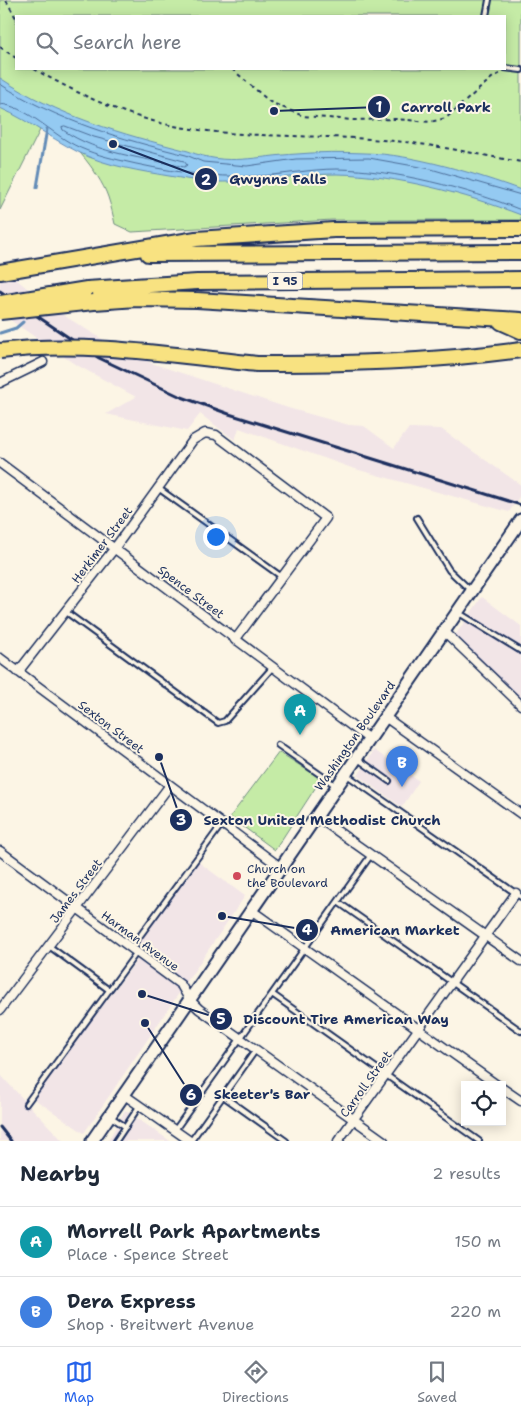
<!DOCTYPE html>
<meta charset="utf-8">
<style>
:root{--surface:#fff;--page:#f2f2f3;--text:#1f2937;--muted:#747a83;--line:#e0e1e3;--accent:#2563eb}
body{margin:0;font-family:"Shantell Sans",sans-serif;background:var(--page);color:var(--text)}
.controls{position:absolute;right:15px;bottom:15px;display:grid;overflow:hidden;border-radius:0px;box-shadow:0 2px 12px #0003}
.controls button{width:45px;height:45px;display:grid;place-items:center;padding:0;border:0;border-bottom:1px solid var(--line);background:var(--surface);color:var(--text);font:25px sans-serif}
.you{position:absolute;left:215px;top:536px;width:18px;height:18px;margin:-12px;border:4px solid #fff;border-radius:50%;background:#1a73e8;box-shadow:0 0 0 8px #1a73e833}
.badge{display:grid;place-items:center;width:32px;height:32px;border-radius:50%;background:var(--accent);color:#fff;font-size:16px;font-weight:700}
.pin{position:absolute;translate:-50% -41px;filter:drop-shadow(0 1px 2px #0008)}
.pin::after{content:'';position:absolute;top:26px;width:18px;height:15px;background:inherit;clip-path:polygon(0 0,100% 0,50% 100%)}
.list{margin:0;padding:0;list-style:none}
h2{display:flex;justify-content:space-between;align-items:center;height:65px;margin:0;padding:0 20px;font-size:21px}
h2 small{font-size:16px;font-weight:400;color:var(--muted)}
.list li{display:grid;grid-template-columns:32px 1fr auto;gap:15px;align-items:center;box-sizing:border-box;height:70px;padding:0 20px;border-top:1px solid var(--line)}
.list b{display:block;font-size:19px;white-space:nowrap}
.list p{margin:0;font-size:16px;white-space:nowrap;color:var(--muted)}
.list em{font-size:16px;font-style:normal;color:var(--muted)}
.icon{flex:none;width:28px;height:28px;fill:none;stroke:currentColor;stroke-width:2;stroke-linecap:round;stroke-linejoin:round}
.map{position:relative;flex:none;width:521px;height:1141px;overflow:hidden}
.search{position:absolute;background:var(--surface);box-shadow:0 2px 12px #0003;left:15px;right:15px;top:15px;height:55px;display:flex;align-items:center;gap:12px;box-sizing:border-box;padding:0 18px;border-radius:0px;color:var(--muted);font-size:19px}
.sheet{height:205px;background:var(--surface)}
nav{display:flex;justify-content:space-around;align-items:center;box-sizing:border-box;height:70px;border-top:1px solid var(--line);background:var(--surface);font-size:14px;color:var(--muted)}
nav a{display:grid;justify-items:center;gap:2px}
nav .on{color:var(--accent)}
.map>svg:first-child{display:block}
</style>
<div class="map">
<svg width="521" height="1141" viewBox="0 0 521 1141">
<rect width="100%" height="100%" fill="#fcf5e5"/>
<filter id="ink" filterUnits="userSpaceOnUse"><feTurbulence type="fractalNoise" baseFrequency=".02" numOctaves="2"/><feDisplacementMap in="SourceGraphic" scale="10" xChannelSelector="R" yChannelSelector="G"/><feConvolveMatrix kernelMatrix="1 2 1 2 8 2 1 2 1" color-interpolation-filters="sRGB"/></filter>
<g filter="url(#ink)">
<path fill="#f2e5e7" d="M0 266 50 307 102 339 151 363 288 408 349 425 364 426 394 448 409 428 441 429 521 485V494L509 512 352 468 239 428 235 440 200 414 187 431 106 414 136 397 73 363 0 313Z
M482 597 521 626V701L454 637Z
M374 750 419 781 402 807 358 776Z
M197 861 245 896 84 1133 33 1098 147 947 139 941Z
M0 1074 7 1082 63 1141H0Z
M125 1110 170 1141H108Z"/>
<path fill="#c5eba6" stroke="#708d82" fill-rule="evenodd" d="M0 0H521V220H332L132 232 115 224C113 215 111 206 108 197 99 171 67 135 45 120L0 210ZM16 16H505V69H16Z
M279 752 321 779 275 850 230 817Z"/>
<path fill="#94caf2" stroke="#648cb7" d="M0 78C58 116 121 134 188 151 228 167 256 156 297 154 319 152 342 152 365 153 413 154 477 174 521 190V215C466 194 396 175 337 174 286 174 236 188 186 179 154 173 119 169 89 157 58 144 32 122 0 108Z"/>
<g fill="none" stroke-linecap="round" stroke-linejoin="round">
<path stroke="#4b6d99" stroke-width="1" d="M0 84C57 121 121 139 186 155L203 162 247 166 296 159 369 158 431 169 521 195
M0 104C25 106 48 130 69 142 84 151 102 156 119 160 164 171 211 178 257 176 284 175 310 169 337 169 396 170 466 188 521 210
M65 126 94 137 184 161 187 165 184 167C143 157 99 155 63 130L62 127Z"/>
<path stroke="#648cb7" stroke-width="3" d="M37 187 47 129
M0 333 16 328 23 322"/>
<g stroke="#1b2f5e" stroke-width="8">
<path id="lane" d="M486 16 489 0
M505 68 521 70
M158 488 282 577
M417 518 449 570 470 590
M66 612 218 723 225 721 273 667
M459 613 521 651
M278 745 335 785
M358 759 389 781
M347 775 521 897
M338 902 521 1031
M49 946 109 990
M131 948 222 824
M272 994 479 1141
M223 1096 286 1141
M26 1104 137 952
M111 1117 126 1127
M175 1130 371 855
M116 1141 140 1105
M191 1141 255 1051"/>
</g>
<g stroke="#1b2f5e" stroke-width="11">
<path id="street" d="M0 383 43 362
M0 463 369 739
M444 631 521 705
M0 658 280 867
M18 672 114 549 193 440 205 433 216 435 326 518 235 640
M385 717 521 814
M316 816 521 961
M0 851 181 985 189 999 199 1009 384 1141
M251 910 497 1085
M0 1010 170 785
M502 1088 521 1101
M123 1094 190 1141
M338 1141 516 893"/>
</g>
<g stroke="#1b2f5e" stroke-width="15">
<path id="secondary" d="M92 1141 521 520"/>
</g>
<g stroke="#1b2f5e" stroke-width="18">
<path id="highway" d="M148 254 521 252
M0 272 196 239 334 230 521 229
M87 289 197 282 521 279
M94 302 137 299 197 300 521 320
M501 322 521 331
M257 364C345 364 433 362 521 350"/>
</g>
<path stroke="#1b2f5e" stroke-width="2" stroke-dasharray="4 4" stroke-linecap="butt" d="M6 0 16 18
M0 47 16 58
M34 69C78 94 124 116 174 126 242 139 314 134 382 140 429 143 475 154 521 162
M232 69 270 102 303 116 353 120 396 119 430 122 446 118 493 77 501 73"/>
<use href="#lane" stroke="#fcf5e5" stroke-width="4"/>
<use href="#street" stroke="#fcf5e5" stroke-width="8"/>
<use href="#secondary" stroke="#fcf5e5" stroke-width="11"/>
<use href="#highway" stroke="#f8e281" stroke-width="14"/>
<path stroke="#1b2f5e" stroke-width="3" d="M0 291 99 358 179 396 229 414 521 505
M0 1127 11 1141"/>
<g stroke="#1b2f5e" stroke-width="18" stroke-linecap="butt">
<path id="highway-bridge" d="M1 303 87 289
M0 312 94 302
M0 351C86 341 171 355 257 364"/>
</g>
<use href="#highway-bridge" stroke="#f8e281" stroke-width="14"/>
</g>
</g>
<circle fill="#d1495b" stroke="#fcf5e5" stroke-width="2" cx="237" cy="876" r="5"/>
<g text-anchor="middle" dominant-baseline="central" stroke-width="4" stroke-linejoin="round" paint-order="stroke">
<rect fill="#fcf5e5" stroke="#5e6a86" stroke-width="1" x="267.5" y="272.5" width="35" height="17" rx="4"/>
<g font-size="11" font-weight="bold" fill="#1b2f5e">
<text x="285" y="281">I 95</text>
</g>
<g font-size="12" fill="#1b2f5e" stroke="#fcf5e5">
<text transform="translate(102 545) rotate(-53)">Herkimer Street</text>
<text transform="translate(191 592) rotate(37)">Spence Street</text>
<text transform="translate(111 727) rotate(37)">Sexton Street</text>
<text transform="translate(355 736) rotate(-55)">Washington Boulevard</text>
<text transform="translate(76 891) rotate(-53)">James Street</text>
<text transform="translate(140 941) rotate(36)">Harman Avenue</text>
<text transform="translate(366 1084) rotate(-54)">Carroll Street</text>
</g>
<g font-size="12" fill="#1b2f5e" stroke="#fcf5e5" text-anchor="start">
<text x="247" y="869">Church on<tspan x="247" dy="14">the Boulevard</tspan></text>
</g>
</g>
<path fill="none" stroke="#1b2f5e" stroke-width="2" d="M274 111L379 107M113 144L206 179M159 757L181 820M222 916L307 930M142 994L221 1019M145 1023L191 1095"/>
<g fill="#1b2f5e" stroke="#fcf5e5" stroke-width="2">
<circle cx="274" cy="111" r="5"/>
<circle cx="113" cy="144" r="5"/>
<circle cx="159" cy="757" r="5"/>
<circle cx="222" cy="916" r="5"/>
<circle cx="142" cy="994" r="5"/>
<circle cx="145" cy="1023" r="5"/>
<circle cx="379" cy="107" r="12"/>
<circle cx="206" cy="179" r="12"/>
<circle cx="181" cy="820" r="12"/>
<circle cx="307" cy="930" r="12"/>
<circle cx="221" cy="1019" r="12"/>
<circle cx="191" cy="1095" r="12"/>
</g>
<g font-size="15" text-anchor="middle" font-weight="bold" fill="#fff">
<text x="379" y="112">1</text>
<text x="206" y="185">2</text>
<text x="181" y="825">3</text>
<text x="307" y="935">4</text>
<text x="221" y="1024">5</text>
<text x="191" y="1100">6</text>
</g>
<g font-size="14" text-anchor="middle" font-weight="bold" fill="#1b2f5e" stroke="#fcf5e5" stroke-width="4" stroke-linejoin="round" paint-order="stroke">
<text x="446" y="112">Carroll Park</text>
<text x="278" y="184">Gwynns Falls</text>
<text x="322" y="825">Sexton United Methodist Church</text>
<text x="395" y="935">American Market</text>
<text x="346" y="1024">Discount Tire American Way</text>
<text x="262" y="1099">Skeeter's Bar</text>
</g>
</svg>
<div class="controls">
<button><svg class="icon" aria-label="locate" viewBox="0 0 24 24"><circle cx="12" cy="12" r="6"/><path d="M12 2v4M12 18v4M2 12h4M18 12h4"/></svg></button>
</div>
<div class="you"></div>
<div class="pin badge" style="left:300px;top:735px;background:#0f9aa8">A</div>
<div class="pin badge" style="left:402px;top:787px;background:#3f7fe0">B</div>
<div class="search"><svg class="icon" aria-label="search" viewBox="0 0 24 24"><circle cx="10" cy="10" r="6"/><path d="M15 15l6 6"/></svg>Search here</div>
</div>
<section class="sheet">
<h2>Nearby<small>2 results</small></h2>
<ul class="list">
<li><span class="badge" style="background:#0f9aa8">A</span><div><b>Morrell Park Apartments</b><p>Place · Spence Street</p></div><em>150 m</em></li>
<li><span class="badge" style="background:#3f7fe0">B</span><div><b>Dera Express</b><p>Shop · Breitwert Avenue</p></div><em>220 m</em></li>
</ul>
</section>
<nav>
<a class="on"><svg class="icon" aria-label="map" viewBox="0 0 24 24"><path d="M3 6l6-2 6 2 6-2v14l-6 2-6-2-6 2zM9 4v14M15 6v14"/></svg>Map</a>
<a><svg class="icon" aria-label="directions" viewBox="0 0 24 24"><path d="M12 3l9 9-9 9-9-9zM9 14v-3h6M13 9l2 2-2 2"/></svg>Directions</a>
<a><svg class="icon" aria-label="saved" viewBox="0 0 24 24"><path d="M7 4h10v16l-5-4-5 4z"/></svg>Saved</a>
</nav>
